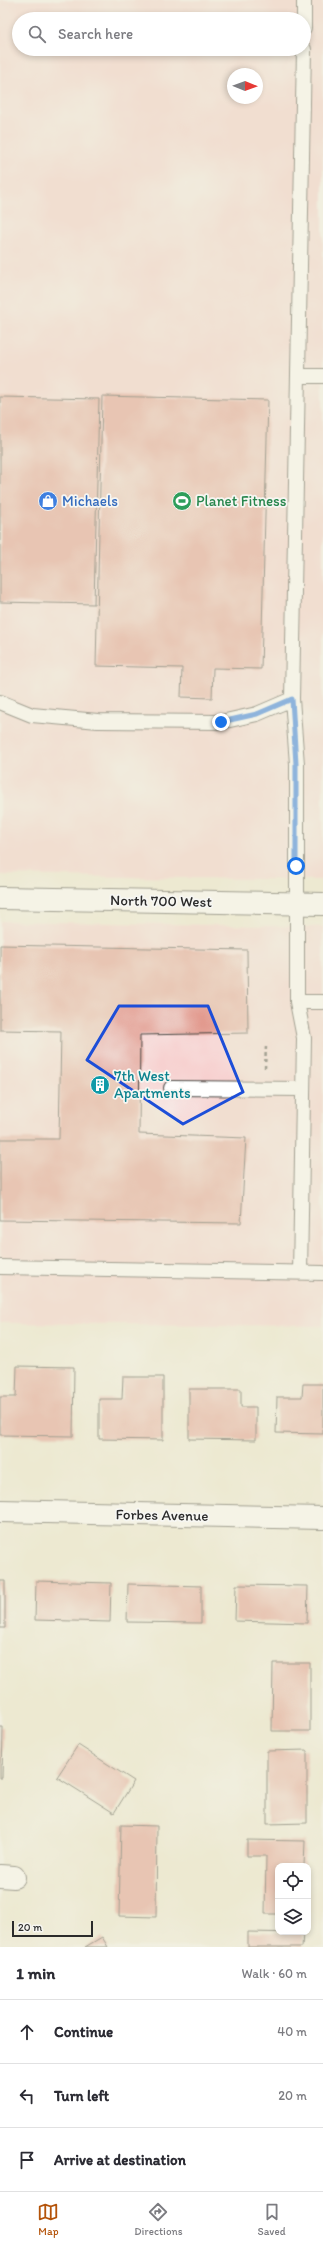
<!DOCTYPE html>
<meta charset="utf-8">
<style>
:root{--surface:#fff;--page:#f2f2f3;--text:#2b2b33;--muted:#7c7c81;--line:#e1e1e2;--accent:#b45309}
body{margin:0;font-family:Itim,sans-serif;background:var(--page);color:var(--text)}
.controls{position:absolute;right:12px;bottom:12px;display:grid;overflow:hidden;border-radius:8px;box-shadow:0 2px 6px #0003}
.controls button{width:36px;height:36px;display:grid;place-items:center;padding:0;border:0;border-bottom:1px solid var(--line);background:var(--surface);color:var(--text);font:20px sans-serif}
.compass{position:absolute;left:227px;top:68px;width:36px;height:36px;border-radius:50%;background:var(--surface);box-shadow:0 2px 6px #0003;rotate:91deg}
.scale{position:absolute;left:12px;bottom:10px;width:81px;box-sizing:border-box;padding-left:4px;border:2px solid #2b2b2b;border-top:0;font-size:11px;line-height:14px;white-space:nowrap;color:#2b2b2b;-webkit-text-stroke:3px #f6f6f2;paint-order:stroke}
.stop{position:absolute;width:12px;height:12px;margin:-9px;border:3px solid #1a73e8;border-radius:50%;background:#fff}
.stop.end{background:#1a73e8;border-color:#fff;box-shadow:0 1px 4px #0008}
.list{margin:0;padding:0;list-style:none}
h2{display:flex;justify-content:space-between;align-items:center;height:52px;margin:0;padding:0 16px;font-size:17px}
h2 small{font-size:13px;font-weight:400;color:var(--muted)}
.list li{display:grid;grid-template-columns:26px 1fr auto;gap:12px;align-items:center;box-sizing:border-box;height:64px;padding:0 16px;border-top:1px solid var(--line)}
.list b{display:block;font-size:15px;white-space:nowrap}
.list em{font-size:13px;font-style:normal;color:var(--muted)}
.icon{flex:none;width:22px;height:22px;fill:none;stroke:currentColor;stroke-width:2;stroke-linecap:round;stroke-linejoin:round}
.map{position:relative;flex:none;width:323px;height:1947px;overflow:hidden}
.search{position:absolute;background:var(--surface);box-shadow:0 2px 6px #0003;left:12px;right:12px;top:12px;height:44px;display:flex;align-items:center;gap:10px;box-sizing:border-box;padding:0 14px;border-radius:22px;color:var(--muted);font-size:15px}
.sheet{height:244px;background:var(--surface)}
nav{display:flex;justify-content:space-around;align-items:center;box-sizing:border-box;height:56px;border-top:1px solid var(--line);background:var(--surface);font-size:11px;color:var(--muted)}
nav a{display:grid;justify-items:center;gap:2px}
nav .on{color:var(--accent)}
.map>svg:first-child{display:block}
</style>
<div class="map">
<svg width="323" height="1947" viewBox="0 0 323 1947">
<rect width="100%" height="100%" fill="#f6f6f2"/>
<filter id="ink" filterUnits="userSpaceOnUse"><feTurbulence type="fractalNoise" baseFrequency=".025" numOctaves="2"/><feDisplacementMap in="SourceGraphic" scale="8" xChannelSelector="R" yChannelSelector="G"/><feConvolveMatrix kernelMatrix="1 2 1 2 8 2 1 2 1" color-interpolation-filters="sRGB"/></filter>
<filter id="wash" filterUnits="userSpaceOnUse"><feTurbulence type="fractalNoise" baseFrequency=".012" numOctaves="4" result="noise"/><feDisplacementMap in="SourceGraphic" scale="16" xChannelSelector="R" yChannelSelector="G"/><feGaussianBlur stdDeviation="0.9" result="paint"/><feColorMatrix in="noise" values="0 0 0 0 0 0 0 0 0 0 0 0 0 0 0 0 0 1.4 0 .05"/><feComposite in="paint" operator="in"/></filter>
<g filter="url(#wash)">
<rect width="100%" height="100%" fill="#ede9d1"/>
<path fill="#f7d0cf" fill-rule="evenodd" d="M0 0H323V880L0 875ZM19 19H304V49H19ZM233 74H257V98H233Z
M0 921 323 927V1326L0 1323Z"/>
<g id="blocks">
<path fill="#e29a8e" d="M102 396 268 400 261 669 213 668 212 698 181 697 182 668 96 666Z
M0 397 99 399 94 604 0 602Z
M0 945 247 950 248 1033 140 1035 139 1134 246 1138 241 1223 0 1220V1139H59L61 1031 0 1030Z
M17 1366 74 1367 73 1436 0 1435V1397H16Z
M123 1377H163V1440L99 1439V1399H122Z
M303 1384H323V1434L276 1433 277 1397H302Z
M189 1389H241V1407H256V1440L189 1439Z
M0 1581H5V1628H0Z
M36 1581 111 1583 110 1622 35 1620Z
M128 1584 201 1586V1623L127 1622Z
M236 1585 308 1586 307 1623 235 1621Z
M273 1663H310V1731H272Z
M0 1727H3L2 1778H0Z
M78 1745 134 1781 114 1813 57 1777Z
M307 1750V1823L267 1824V1751Z
M121 1825 157 1826 156 1917 119 1916Z
M247 1840 305 1841 304 1866H278V1914H265L266 1856H247Z
M248 1932 303 1933 302 1947H248Z
M102 1937 108 1947H85Z"/>
</g>
</g>
<g filter="url(#ink)">
<use href="#blocks" fill-opacity="0" stroke="#484844" stroke-width="1"/>
<g fill="none" stroke-linecap="round" stroke-linejoin="round">
<g stroke="#484844" stroke-width="16">
<path id="lane" d="M304 28V0
M304 49 292 699 297 764V1002H323
M298 376H323
M0 702 32 715 98 721 221 722 257 714 292 699
M297 1002 304 1038 300 1273
M171 1088 303 1089
M0 1267 323 1273"/>
</g>
<g stroke="#484844" stroke-width="24">
<path id="street" d="M0 1511 323 1518
M0 1876 14 1877"/>
</g>
<g stroke="#484844" stroke-width="24">
<path id="secondary" d="M0 898 323 904"/>
</g>
<path stroke="#484844" stroke-width="2.5" stroke-dasharray="3 3" stroke-linecap="butt" d="M265 1068 266 1046"/>
<use href="#lane" stroke="#fff" stroke-width="14"/>
<use href="#street" stroke="#fff" stroke-width="22"/>
<use href="#secondary" stroke="#fff" stroke-width="22"/>
</g>
</g>
<g fill="none" stroke-linecap="round" stroke-linejoin="round" filter="url(#ink)">
<path stroke="#1a73e8" stroke-width="5" d="M221 722 257 714 292 699 296 764V866"/>
</g>
<path d="M0 0H323V1947H0ZM119 1006H208L243 1092 183 1124 87 1060Z" fill="#ede9d1" fill-opacity=".55" fill-rule="evenodd"/>
<path fill="none" stroke="#1d4ed8" stroke-width="3" stroke-linejoin="round" d="M119 1006H208L243 1092 183 1124 87 1060Z"/>
<defs>
<g id="shop-disc" transform="scale(1)"><circle r="9.5" fill="#3f7fe0" stroke="#f6f6f2"/><path d="M-5-2.5h2.3a2.7 3.5 0 0 1 5.4 0H5L5.5 6h-11ZM-1.5-2.5h3a1.5 2.3 0 0 0-3 0Z" fill="#fff"/></g>
<g id="stadium-disc" transform="scale(1)"><circle r="9.5" fill="#2e9e5b" stroke="#f6f6f2"/><path d="M0-5a6.5 5 0 1 0 0 10a6.5 5 0 1 0 0-10ZM-3.5-1.8h7v3.6h-7Z" fill="#fff"/></g>
<g id="building-disc" transform="scale(1)"><circle r="9.5" fill="#0f9aa8" stroke="#f6f6f2"/><path d="M-4-6H4V6H1V3H-1V6H-4ZM-2.5-4.3h1.7v1.8h-1.7ZM.8-4.3h1.7v1.8H.8ZM-2.5-1h1.7V.8h-1.7ZM.8-1h1.7V.8H.8Z" fill="#fff"/></g>
</defs>
<g fill-rule="evenodd">
<use href="#shop-disc" x="48" y="501"/>
<use href="#stadium-disc" x="182" y="501"/>
<use href="#building-disc" x="100" y="1085"/>
</g>
<g text-anchor="middle" dominant-baseline="central" stroke-width="3.5" stroke-linejoin="round" paint-order="stroke">
<g font-size="15" fill="#366cbe" stroke="#f6f6f2" text-anchor="start">
<text x="62" y="501">Michaels</text>
</g>
<g font-size="15" fill="#27864d" stroke="#f6f6f2" text-anchor="start">
<text x="196" y="501">Planet Fitness</text>
</g>
<g font-size="15" fill="#2b2b2b" stroke="#f6f6f2">
<text transform="translate(161 901) rotate(1)">North 700 West</text>
<text transform="translate(162 1515) rotate(1)">Forbes Avenue</text>
</g>
<g font-size="15" fill="#0d838f" stroke="#f6f6f2" text-anchor="start">
<text x="114" y="1076">7th West<tspan x="114" dy="17">Apartments</tspan></text>
</g>
</g>
</svg>
<div class="controls">
<button><svg class="icon" aria-label="locate" viewBox="0 0 24 24"><circle cx="12" cy="12" r="6"/><path d="M12 2v4M12 18v4M2 12h4M18 12h4"/></svg></button>
<button><svg class="icon" aria-label="layers" viewBox="0 0 24 24"><path d="M12 4l9 5-9 5-9-5zM3 14l9 5 9-5"/></svg></button>
</div>
<svg class="compass" viewBox="-18 -18 36 36"><path d="M0-13l5 13h-10z" fill="#e53935"/><path d="M0 13l5-13h-10z" fill="#7c7c81"/></svg>
<div class="scale">20 m</div>
<div class="stop" style="left:296px;top:866px"></div>
<div class="stop end" style="left:221px;top:722px"></div>
<div class="search"><svg class="icon" aria-label="search" viewBox="0 0 24 24"><circle cx="10" cy="10" r="6"/><path d="M15 15l6 6"/></svg>Search here</div>
</div>
<section class="sheet">
<h2>1 min<small>Walk · 60 m</small></h2>
<ul class="list">
<li><svg class="icon" aria-label="ahead" viewBox="0 0 24 24"><path d="M12 20V5M6 11l6-6 6 6"/></svg><div><b>Continue</b></div><em>40 m</em></li>
<li><svg class="icon" aria-label="left" viewBox="0 0 24 24"><path d="M17 20v-9H6M10 6l-5 5 5 5"/></svg><div><b>Turn left</b></div><em>20 m</em></li>
<li><svg class="icon" aria-label="arrive" viewBox="0 0 24 24"><path d="M6 21V4h12l-3 4 3 4H6"/></svg><div><b>Arrive at destination</b></div></li>
</ul>
</section>
<nav>
<a class="on"><svg class="icon" aria-label="map" viewBox="0 0 24 24"><path d="M3 6l6-2 6 2 6-2v14l-6 2-6-2-6 2zM9 4v14M15 6v14"/></svg>Map</a>
<a><svg class="icon" aria-label="directions" viewBox="0 0 24 24"><path d="M12 3l9 9-9 9-9-9zM9 14v-3h6M13 9l2 2-2 2"/></svg>Directions</a>
<a><svg class="icon" aria-label="saved" viewBox="0 0 24 24"><path d="M7 4h10v16l-5-4-5 4z"/></svg>Saved</a>
</nav>
